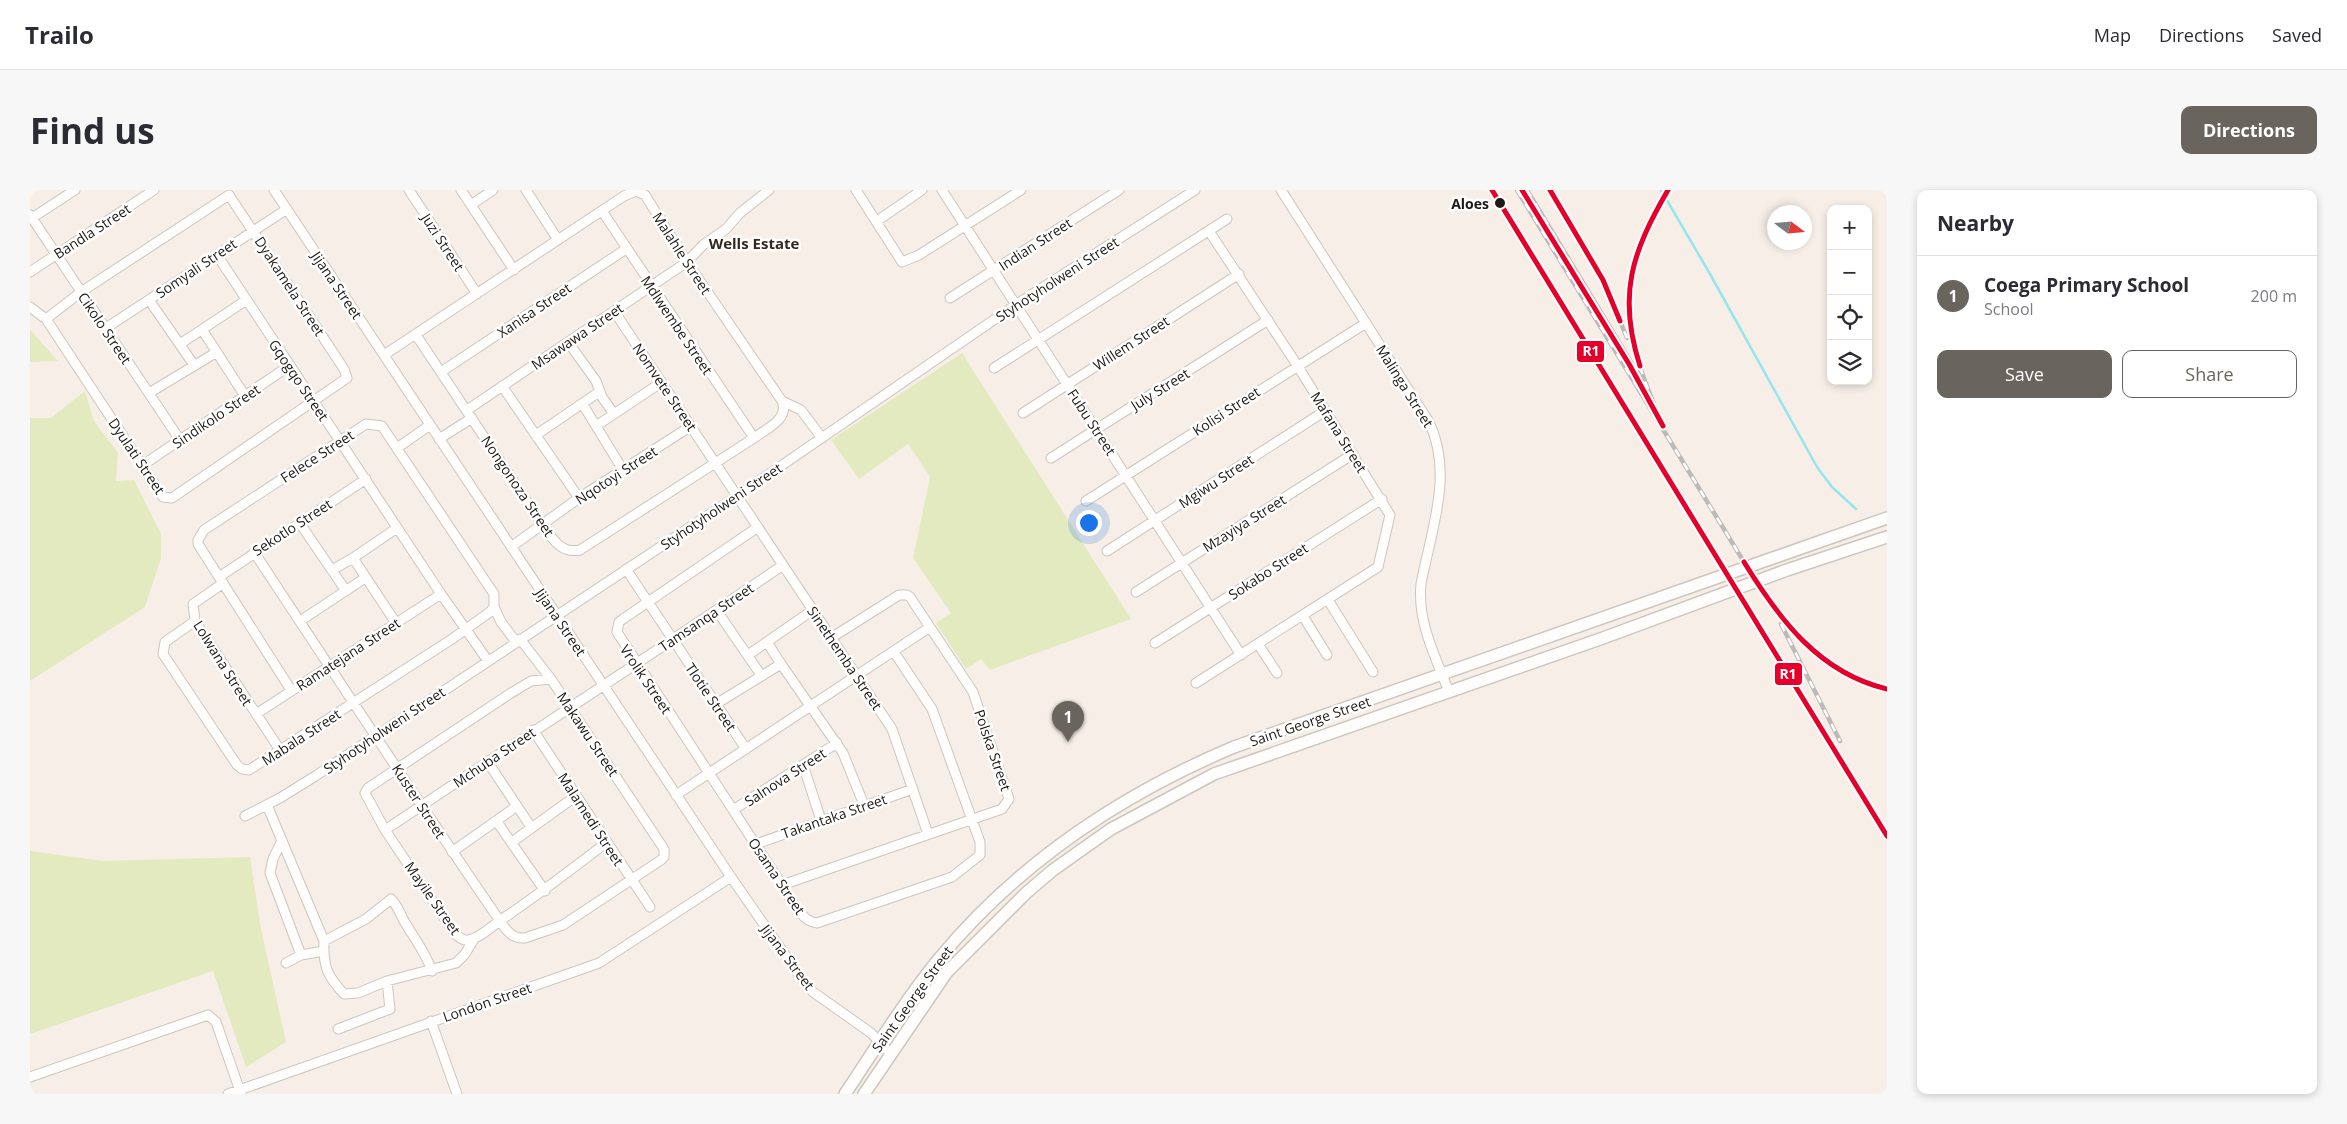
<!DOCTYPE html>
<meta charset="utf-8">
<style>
:root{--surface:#fff;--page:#f7f7f7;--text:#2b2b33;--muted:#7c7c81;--line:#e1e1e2;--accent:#6a645e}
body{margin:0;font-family:"Open Sans",sans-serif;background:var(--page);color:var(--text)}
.controls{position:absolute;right:15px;top:15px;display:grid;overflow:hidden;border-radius:10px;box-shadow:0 2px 8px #0003}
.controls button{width:45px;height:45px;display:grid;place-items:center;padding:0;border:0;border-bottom:1px solid var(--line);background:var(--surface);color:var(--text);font:25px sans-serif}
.compass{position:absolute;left:1737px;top:15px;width:45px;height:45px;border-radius:50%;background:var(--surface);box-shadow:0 2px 8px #0003;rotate:106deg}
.you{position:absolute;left:1058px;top:332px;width:18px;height:18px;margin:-12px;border:4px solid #fff;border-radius:50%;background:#1a73e8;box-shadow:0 0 0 8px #1a73e833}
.badge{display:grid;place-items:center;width:32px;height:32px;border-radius:50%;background:var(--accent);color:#fff;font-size:16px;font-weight:700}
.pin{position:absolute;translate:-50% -41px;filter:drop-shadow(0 1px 2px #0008)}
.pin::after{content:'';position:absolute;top:26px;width:18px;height:15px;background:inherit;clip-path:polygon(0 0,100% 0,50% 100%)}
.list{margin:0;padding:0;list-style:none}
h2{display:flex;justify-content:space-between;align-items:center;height:65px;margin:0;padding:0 20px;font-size:21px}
h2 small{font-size:16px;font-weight:400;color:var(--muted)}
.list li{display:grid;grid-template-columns:32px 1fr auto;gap:15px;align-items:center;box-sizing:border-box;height:80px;padding:0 20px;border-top:1px solid var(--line)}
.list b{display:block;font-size:19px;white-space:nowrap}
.list p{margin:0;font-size:16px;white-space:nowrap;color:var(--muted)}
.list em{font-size:16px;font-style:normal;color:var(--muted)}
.actions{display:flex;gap:10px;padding:15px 20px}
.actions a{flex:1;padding:11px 0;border:1px solid var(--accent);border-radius:10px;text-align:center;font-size:18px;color:var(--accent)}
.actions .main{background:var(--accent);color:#fff}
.icon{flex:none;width:28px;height:28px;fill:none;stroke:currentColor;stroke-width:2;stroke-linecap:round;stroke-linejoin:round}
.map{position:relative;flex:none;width:1857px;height:904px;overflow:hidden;border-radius:10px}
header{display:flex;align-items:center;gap:30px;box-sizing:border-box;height:70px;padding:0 25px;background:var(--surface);border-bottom:1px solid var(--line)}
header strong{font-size:24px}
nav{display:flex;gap:28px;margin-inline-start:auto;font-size:18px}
.intro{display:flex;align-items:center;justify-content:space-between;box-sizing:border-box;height:120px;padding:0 30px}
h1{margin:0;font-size:35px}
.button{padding:12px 22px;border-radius:10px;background:var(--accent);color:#fff;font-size:18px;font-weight:700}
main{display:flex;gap:30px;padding:0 30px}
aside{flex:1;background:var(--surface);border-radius:10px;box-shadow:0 2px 8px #0003}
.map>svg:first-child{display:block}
</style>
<header>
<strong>Trailo</strong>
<nav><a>Map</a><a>Directions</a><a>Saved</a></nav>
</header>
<div class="intro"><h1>Find us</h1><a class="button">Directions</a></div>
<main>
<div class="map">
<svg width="1857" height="904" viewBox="0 0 1857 904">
<rect width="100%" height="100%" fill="#f7efe7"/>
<path fill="#e3eabf" d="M0 140 3 143 28 171 0 172Z
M932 163 1101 429 960 480 951 469 936 479 906 433 921 423 883 368 900 287 878 254 829 289 801 250Z
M55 201 64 231 88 263 86 291 104 290 131 344V368L115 417 0 491V228H21Z
M0 661 73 671 220 667 231 739 256 852 216 877 183 781 0 844Z"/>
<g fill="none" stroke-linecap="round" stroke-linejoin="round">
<path stroke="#95e5ed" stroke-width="2.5" d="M1631 0 1680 84 1787 277 1802 297 1826 319"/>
<g stroke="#ccc6bf" stroke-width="11">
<path id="minor" d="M244 0 701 687 771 788 783 802 841 843 861 864
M379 0 447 104
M431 0 484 80
M496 0 528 50
M826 0 872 72 889 65 991 0
M912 0 1211 465
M1251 0 1399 232C1424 284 1401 340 1391 394 1387 432 1406 468 1419 502
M199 5 314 179 317 188 142 308 133 307 16 129 51 102Z
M441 15 463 0
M572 21 724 248
M0 25 150 250
M2 28 45 0
M847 31 892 0
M187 65 411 404 458 471
M0 82 124 0
M920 108 1089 0
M119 110 164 175
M0 117 16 129
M584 121 862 539 898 644
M76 138 257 19
M173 141 215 206
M538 152 566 191 572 207 584 224
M150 154 215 111
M354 165 594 6 606 1 615 5 657 72 752 211C760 229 736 239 724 248L550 360C530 364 522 348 512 334L386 145
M964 178 1197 29
M411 182 596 59
M472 196 549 308
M119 203 187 162
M752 211 771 220 792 248
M551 215 555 218 593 280
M437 220 657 72 673 55 696 39 710 23 739 0
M993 223 1209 84
M566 236 632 192
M506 245 569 202
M409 249 442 228
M367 258 400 235
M1021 268 1238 130
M113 275 259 176
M1056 311 1336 133
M269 332 316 401
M728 337 593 429 589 432 587 442 752 695C760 708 771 732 787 733L922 687 950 665V652L902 519 864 462
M481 357 549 308 661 236
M1077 361 1295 221
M224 362C305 485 386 609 470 731 477 741 482 749 495 748L533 735 631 670 634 667V659L521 489 501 491 481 503 338 598 335 603 355 640 425 744C429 747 433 751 438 750 448 749 460 738 468 732 505 707 541 680 577 652
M323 368 366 433
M596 379 716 559
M302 380 323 368 367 338
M189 387 336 289
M192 394 163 414 165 431 250 560
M1106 402 1323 264
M1298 410 1343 482
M464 417 471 432 486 452
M687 421 731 485
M1273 426 1297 465
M165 431 135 452 133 464 207 575 212 579 219 580 422 449 460 422 464 417V404L352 236 336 234 174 340 168 350V354L261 500
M270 431 335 388
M490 449 521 489
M737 452 751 474
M1125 453 1352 309
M1228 454 1247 483
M718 465 783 420
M1166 493 1348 377 1360 325 1267 175 1179 41
M686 514 751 474 813 563 834 615
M226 524 411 404
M503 540 620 717
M457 571 501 637
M773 575 791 630
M646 605 900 437
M237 615 294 751C293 776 297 786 314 804L328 803 357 791 426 773 435 764 444 749
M703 620 807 553
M215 626 250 608 287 585 707 306 987 114 1165 0
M467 632 515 701
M355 640C488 551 622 465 753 375
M252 650 243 669 240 683 271 765
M482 652 546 606
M726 654 883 599
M422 662 487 616
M752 695 972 619 979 609 943 502 880 407 877 405H869L801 448
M294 751 336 729 361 709C367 715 369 721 373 729 383 747 395 761 402 781
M256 773 271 765 294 761
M401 831 427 904
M308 839 360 819 357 791
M0 887 178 825 186 832 211 904
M198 904 569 773 701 687"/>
</g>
<g stroke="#ccc6bf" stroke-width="14">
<path id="major" d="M815 904C845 859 874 812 908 770 987 674 1090 605 1204 557L1857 328
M834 904 917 782 996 703 1023 680 1081 639 1184 584 1573 448 1757 380 1857 347"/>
</g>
<use href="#minor" stroke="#fefdfb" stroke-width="9"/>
<use href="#major" stroke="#fefdfb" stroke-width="11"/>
<g stroke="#bcbab8" stroke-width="4.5">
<path id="rail" d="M1462 0 1857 646
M1487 0 1728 395C1763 443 1797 485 1857 499
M1497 0 1607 182
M1520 0 1573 90 1597 148
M1624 214C1587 126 1591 82 1638 0
M1751 434 1810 551"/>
</g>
<use href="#rail" stroke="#fff" stroke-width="2.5" stroke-dasharray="8" stroke-linecap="butt"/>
<g stroke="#fff" stroke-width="9">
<path id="rail-1" d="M1462 0 1857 646
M1492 0 1599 174 1633 236
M1520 0 1573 90 1590 131
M1610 176C1587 105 1602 62 1638 0
M1714 372C1749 429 1789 483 1857 499"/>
</g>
<use href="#rail-1" stroke="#e4002b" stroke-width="5"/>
</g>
<circle fill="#1e1914" stroke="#fff" stroke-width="2" cx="1470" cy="13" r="6"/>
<g text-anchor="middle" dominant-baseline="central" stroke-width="5" stroke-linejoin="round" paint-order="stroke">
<g font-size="14" font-weight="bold" fill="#1e1914" stroke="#fff" text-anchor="end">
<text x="1459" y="13">Aloes</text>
</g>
<g font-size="14" fill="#1e1914" stroke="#fff">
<text transform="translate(62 41) rotate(-33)">Bandla Street</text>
<text transform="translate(413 52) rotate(57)">Juzi Street</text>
<text transform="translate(1005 54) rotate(-33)">Indian Street</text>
<text transform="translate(652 63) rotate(57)">Malahle Street</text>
<text transform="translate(166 78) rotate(-34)">Somyali Street</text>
<text transform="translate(1027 89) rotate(-33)">Styhotyholweni Street</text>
<text transform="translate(307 95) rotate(56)">Jijana Street</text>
<text transform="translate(260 96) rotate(57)">Dyakamela Street</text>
<text transform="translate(504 120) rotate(-34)">Xanisa Street</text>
<text transform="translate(647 135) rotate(56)">Mdlwembe Street</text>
<text transform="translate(75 138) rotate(56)">Cikolo Street</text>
<text transform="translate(547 146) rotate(-34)">Msawawa Street</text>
<text transform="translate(1101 153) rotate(-33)">Willem Street</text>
<text transform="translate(269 190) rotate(56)">Gqogqo Street</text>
<text transform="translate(1375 196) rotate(58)">Malinga Street</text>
<text transform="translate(635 197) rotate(56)">Nomvete Street</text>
<text transform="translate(1130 199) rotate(-32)">July Street</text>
<text transform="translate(1196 221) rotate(-33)">Kolisi Street</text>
<text transform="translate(186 226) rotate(-34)">Sindikolo Street</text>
<text transform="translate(1062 232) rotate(57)">Fubu Street</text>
<text transform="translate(1309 242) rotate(58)">Mafana Street</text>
<text transform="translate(107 266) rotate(56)">Dyulati Street</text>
<text transform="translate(287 266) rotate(-33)">Felece Street</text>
<text transform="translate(586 285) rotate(-33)">Nqotoyi Street</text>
<text transform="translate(1186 291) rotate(-33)">Mgiwu Street</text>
<text transform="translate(488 296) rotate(56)">Nongonoza Street</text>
<text transform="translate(691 316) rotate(-34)">Styhotyholweni Street</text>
<text transform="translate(1214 333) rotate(-32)">Mzayiya Street</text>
<text transform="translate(262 337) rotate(-33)">Sekotlo Street</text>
<text transform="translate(1238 381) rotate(-33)">Sokabo Street</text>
<text transform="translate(676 427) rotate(-34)">Tamsanqa Street</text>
<text transform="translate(531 432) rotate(56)">Jijana Street</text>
<text transform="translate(318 464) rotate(-33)">Ramatejana Street</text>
<text transform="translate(815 468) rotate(56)">Sinethemba Street</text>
<text transform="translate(193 473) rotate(58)">Lolwana Street</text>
<text transform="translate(616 489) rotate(56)">Vrolik Street</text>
<text transform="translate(681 507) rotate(56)">Tlotie Street</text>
<text transform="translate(1280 531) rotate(-19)">Saint George Street</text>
<text transform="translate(354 540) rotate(-34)">Styhotyholweni Street</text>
<text transform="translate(558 544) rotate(56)">Makawu Street</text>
<text transform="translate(271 547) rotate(-33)">Mabala Street</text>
<text transform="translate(963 560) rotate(71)">Polska Street</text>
<text transform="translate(464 567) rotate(-34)">Mchuba Street</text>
<text transform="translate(755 587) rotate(-33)">Salnova Street</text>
<text transform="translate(389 611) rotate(57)">Kuster Street</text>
<text transform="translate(804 626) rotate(-19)">Takantaka Street</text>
<text transform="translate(561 629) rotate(57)">Malamedi Street</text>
<text transform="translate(747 686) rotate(56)">Osama Street</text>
<text transform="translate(403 708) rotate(55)">Mayile Street</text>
<text transform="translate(758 767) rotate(53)">Jijana Street</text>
<text transform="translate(882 809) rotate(-54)">Saint George Street</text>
<text transform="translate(457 812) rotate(-19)">London Street</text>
</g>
<g font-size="15" font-weight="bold" fill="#33291e" stroke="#fff">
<text x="724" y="53">Wells Estate</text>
</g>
</g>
<g stroke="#fff" stroke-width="2">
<rect x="1546" y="150" width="29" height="23" rx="5" fill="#e4002b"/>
<rect x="1744" y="472" width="29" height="24" rx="5" fill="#e4002b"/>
</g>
<g font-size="14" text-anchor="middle" font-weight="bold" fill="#fff">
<text x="1561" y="166">R1</text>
<text x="1758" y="489">R1</text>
</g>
</svg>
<div class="controls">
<button>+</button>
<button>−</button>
<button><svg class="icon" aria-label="locate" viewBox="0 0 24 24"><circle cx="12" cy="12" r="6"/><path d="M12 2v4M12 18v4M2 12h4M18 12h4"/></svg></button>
<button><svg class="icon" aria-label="layers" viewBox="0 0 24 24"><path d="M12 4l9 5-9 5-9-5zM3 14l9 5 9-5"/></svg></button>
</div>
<svg class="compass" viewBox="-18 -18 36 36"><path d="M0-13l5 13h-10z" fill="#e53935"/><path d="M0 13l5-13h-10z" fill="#7c7c81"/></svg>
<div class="you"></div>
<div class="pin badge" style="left:1038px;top:552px">1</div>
</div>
<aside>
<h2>Nearby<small></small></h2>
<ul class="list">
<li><span class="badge">1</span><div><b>Coega Primary School</b><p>School</p></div><em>200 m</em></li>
</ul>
<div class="actions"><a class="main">Save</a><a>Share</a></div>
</aside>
</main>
